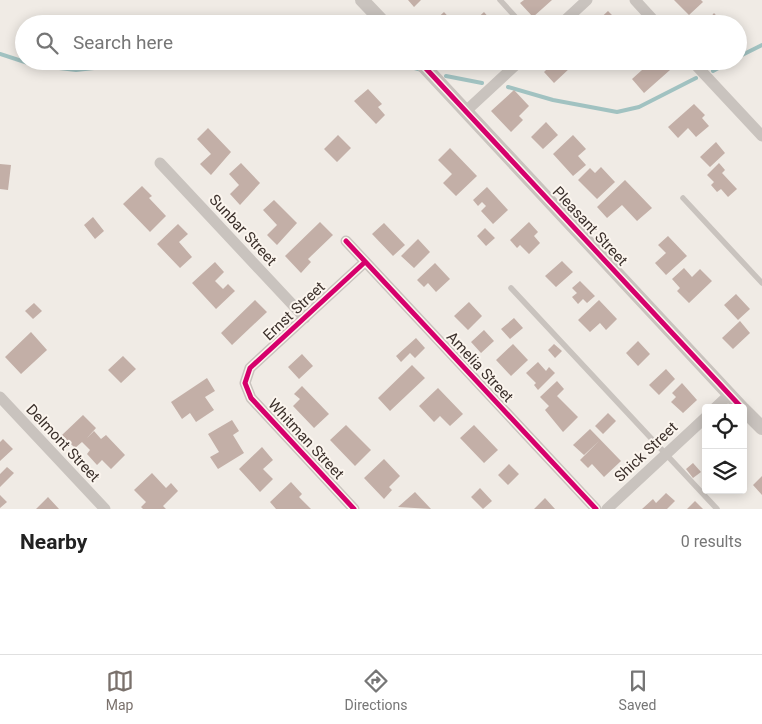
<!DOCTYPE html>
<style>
:root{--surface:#fff;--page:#f2f2f2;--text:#222;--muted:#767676;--line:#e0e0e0;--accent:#7a716c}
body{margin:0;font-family:Roboto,sans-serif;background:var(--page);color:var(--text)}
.controls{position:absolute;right:15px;bottom:15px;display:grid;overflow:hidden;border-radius:5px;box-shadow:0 2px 12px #0003}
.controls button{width:45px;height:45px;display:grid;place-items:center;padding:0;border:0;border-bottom:1px solid var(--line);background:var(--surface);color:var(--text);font:25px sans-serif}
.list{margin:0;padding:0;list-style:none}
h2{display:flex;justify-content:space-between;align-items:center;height:65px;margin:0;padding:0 20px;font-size:21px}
h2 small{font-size:16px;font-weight:400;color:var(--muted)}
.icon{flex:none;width:28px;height:28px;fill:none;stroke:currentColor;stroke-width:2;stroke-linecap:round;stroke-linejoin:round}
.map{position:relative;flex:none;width:762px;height:509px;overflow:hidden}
.search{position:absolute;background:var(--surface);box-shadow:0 2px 12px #0003;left:15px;right:15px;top:15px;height:55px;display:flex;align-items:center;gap:12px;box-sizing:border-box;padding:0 18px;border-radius:28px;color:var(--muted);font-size:19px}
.sheet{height:145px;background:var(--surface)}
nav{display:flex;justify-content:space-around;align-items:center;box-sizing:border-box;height:70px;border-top:1px solid var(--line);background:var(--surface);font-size:14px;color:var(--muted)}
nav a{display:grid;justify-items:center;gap:2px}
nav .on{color:var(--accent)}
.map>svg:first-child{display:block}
</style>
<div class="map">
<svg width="762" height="509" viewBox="0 0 762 509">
<rect width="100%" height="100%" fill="#f0ebe5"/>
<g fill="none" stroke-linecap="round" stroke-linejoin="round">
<path stroke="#a1c2c1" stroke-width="4" d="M0 54 34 65 76 70 157 61
M738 57 762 45
M388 61 422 70
M713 71 731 61
M446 76 482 83
M508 87 553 100 617 112 639 107 696 78"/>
</g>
<path fill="#c3afa7" d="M408 0H421L414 7Z
M524 0H552L533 17 520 3Z
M674 0H701L703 2 689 15Z
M608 11 621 24H594Z
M444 12 453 22 431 24Z
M484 12 490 19 486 24H471Z
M714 13 724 24H705Z
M555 61H572L569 65 571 67 554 83 544 72Z
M652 61H662L670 70 644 93 632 79Z
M368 89 382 104 378 107 385 115 376 124 354 101Z
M514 90 529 106 519 116 523 120 511 132 491 111Z
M694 104 705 115 702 118 709 126 696 137 688 128 678 138 668 127Z
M546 122 558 135 543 149 531 137Z
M208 128 231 152 211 175 200 164 211 154 197 139Z
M338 135 351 148 337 162 324 149Z
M573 135 586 149 578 156 586 165 573 176 553 154Z
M716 142 725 153 710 167 700 157Z
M450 148 477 176 456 196 443 183 452 174 438 160Z
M241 163 260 183 240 205 230 194 239 185 229 174Z
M719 163 725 170 722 173 737 189 728 197 721 189 717 192 711 185 714 182 707 175Z
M0 164 11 165 8 190 0 189Z
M601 167 615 182 597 199 578 180 590 168 595 173Z
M625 180 652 208 637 221 622 205 607 218 597 207Z
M142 186 152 196 149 198 166 216 150 232 123 204Z
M487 187 508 210 493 224 481 211 486 206 482 202 478 206 473 200Z
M274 200 297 223 277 245 267 235 277 225 263 210Z
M93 217 104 231 95 239 84 225Z
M320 222 333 235 308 259 311 262 301 273 285 256Z
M529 222 538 232 534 236 540 243 529 254 520 245 517 248 510 240Z
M384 223 405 245 393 256 372 234Z
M178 224 188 234 179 242 192 257 180 268 157 244Z
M485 228 495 238 486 246 477 236Z
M668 236 687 256 666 275 655 263 666 253 658 245Z
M418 239 430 252 414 268 401 256Z
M562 261 573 272 556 287 545 276Z
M215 262 224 272 215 281 223 289 228 284 235 291 216 309 192 283Z
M435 263 450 279 436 292 428 283 424 287 417 280Z
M684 268 692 277 700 269 712 281 689 303 677 291 680 288 672 279Z
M580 281 595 296 587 303 583 299 578 304 572 297 577 293 572 288Z
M736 294 750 309 738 320 724 305Z
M255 300 267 312 232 345 221 333Z
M599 300 617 319 606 330 600 323 590 332 578 320Z
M469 302 482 316 468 330 454 316Z
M34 303 42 311 33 319 25 311Z
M514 318 523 328 510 339 501 329Z
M740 321 750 333 733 349 722 338Z
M484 330 494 341 481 353 471 342Z
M31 332 47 350 21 374 5 357Z
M416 338 425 348 415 358 410 353 401 362 396 356Z
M638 341 650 354 638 366 626 353Z
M513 344 528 360 511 376 496 360Z
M554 344 562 351 555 358 548 350Z
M302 354 313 366 299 379 288 367Z
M123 356 136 369 121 383 108 370Z
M538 362 546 371 549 367 555 373 538 390 534 385 536 383 526 373Z
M412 365 425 378 390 411 378 398Z
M666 369 675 379 659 395 649 385Z
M207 378 215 391 205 397 214 410 196 422 190 413 182 419 171 402Z
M557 381 564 389 557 396 578 417 563 432 545 410 549 406 540 397Z
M682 383 697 400 683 413 671 402 676 397 672 393Z
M302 386 329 414 314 428 293 406 300 399 294 394Z
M438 388 463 414 450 426 440 416 434 422 419 406Z
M608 413 616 421 603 434 595 426Z
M83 415 96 428 87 438 94 431 101 439 106 435 125 455 111 469 102 460 97 465 87 454 90 450 82 442 75 448 62 435Z
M232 420 239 431 233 435 244 453 218 469 210 457 219 452 208 434Z
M346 425 371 450 355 466 330 440Z
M474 425 498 450 484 463 460 438Z
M590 429 621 461 604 477 592 464 588 468 580 460 599 441 584 455 573 445Z
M3 439 13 449 0 461V442Z
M262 447 273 460 263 469 273 479 260 492 239 469Z
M384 459 400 476 389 487 392 490 384 499 364 478Z
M693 463 701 472 693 478 686 469Z
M509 464 519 474 508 485 498 475Z
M7 467 14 473 0 487V474Z
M152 473 166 488 171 483 178 491 163 506 166 509H143L141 507 146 502 134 490Z
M762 476V495L753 485Z
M291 482 302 494 299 497 311 509H276L270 502Z
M480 488 492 501 483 509 471 497Z
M415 492 431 509 398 507Z
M666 493 675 501 667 509H642L653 499 656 503Z
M0 495 7 502 0 508Z
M48 497 59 509H36Z
M545 498 555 509H534Z
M695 501 703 509H687Z"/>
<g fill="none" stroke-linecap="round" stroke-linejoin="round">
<path stroke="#c9c3be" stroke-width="5.5" d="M500 0 522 24
M683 198 762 283
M511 288 717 509"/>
<path stroke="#c9c3be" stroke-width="11" d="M635 0 657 24
M561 24 587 0
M692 61 762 136
M466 111 520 61
M160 163 305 318
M346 241 596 509
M0 397 105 509
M715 408 730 394
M354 509 251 398 245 383 250 368 365 262
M607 509 706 417"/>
<path stroke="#c9c3be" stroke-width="14" d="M362 0 385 24
M419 61 742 408
M743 409 762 428"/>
<g stroke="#fbf5ee" stroke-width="8">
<path id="cycleway" d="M419 61 742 408
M346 241 596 509
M354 509 251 398 245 383 250 368 365 262"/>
</g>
<use href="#cycleway" stroke="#d6006c" stroke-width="5"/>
</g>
<g text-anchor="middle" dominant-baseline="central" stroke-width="4" stroke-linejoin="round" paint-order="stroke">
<g font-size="15" fill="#3b302b" stroke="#fbf5ee">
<text transform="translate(590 226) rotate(47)">Pleasant Street</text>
<text transform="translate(243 230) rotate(47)">Sunbar Street</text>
<text transform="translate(294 311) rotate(-43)">Ernst Street</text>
<text transform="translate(480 367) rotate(47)">Amelia Street</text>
<text transform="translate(306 439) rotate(47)">Whitman Street</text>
<text transform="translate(63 443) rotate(47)">Delmont Street</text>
<text transform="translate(646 452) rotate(-43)">Shick Street</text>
</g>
</g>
</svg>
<div class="controls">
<button><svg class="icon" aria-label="locate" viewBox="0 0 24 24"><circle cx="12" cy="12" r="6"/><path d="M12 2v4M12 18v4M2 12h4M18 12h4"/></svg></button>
<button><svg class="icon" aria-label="layers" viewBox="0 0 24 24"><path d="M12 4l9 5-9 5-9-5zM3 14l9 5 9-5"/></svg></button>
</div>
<div class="search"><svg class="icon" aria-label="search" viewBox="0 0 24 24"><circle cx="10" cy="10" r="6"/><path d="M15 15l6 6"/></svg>Search here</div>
</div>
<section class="sheet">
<h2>Nearby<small>0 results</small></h2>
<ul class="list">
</ul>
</section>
<nav>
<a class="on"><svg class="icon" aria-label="map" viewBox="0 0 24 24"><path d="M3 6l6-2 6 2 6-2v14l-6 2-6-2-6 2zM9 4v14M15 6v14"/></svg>Map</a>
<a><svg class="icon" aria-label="directions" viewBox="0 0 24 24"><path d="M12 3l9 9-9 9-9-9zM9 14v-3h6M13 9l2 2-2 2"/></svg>Directions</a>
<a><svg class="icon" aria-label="saved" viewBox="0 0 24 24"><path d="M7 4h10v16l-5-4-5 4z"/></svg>Saved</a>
</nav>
